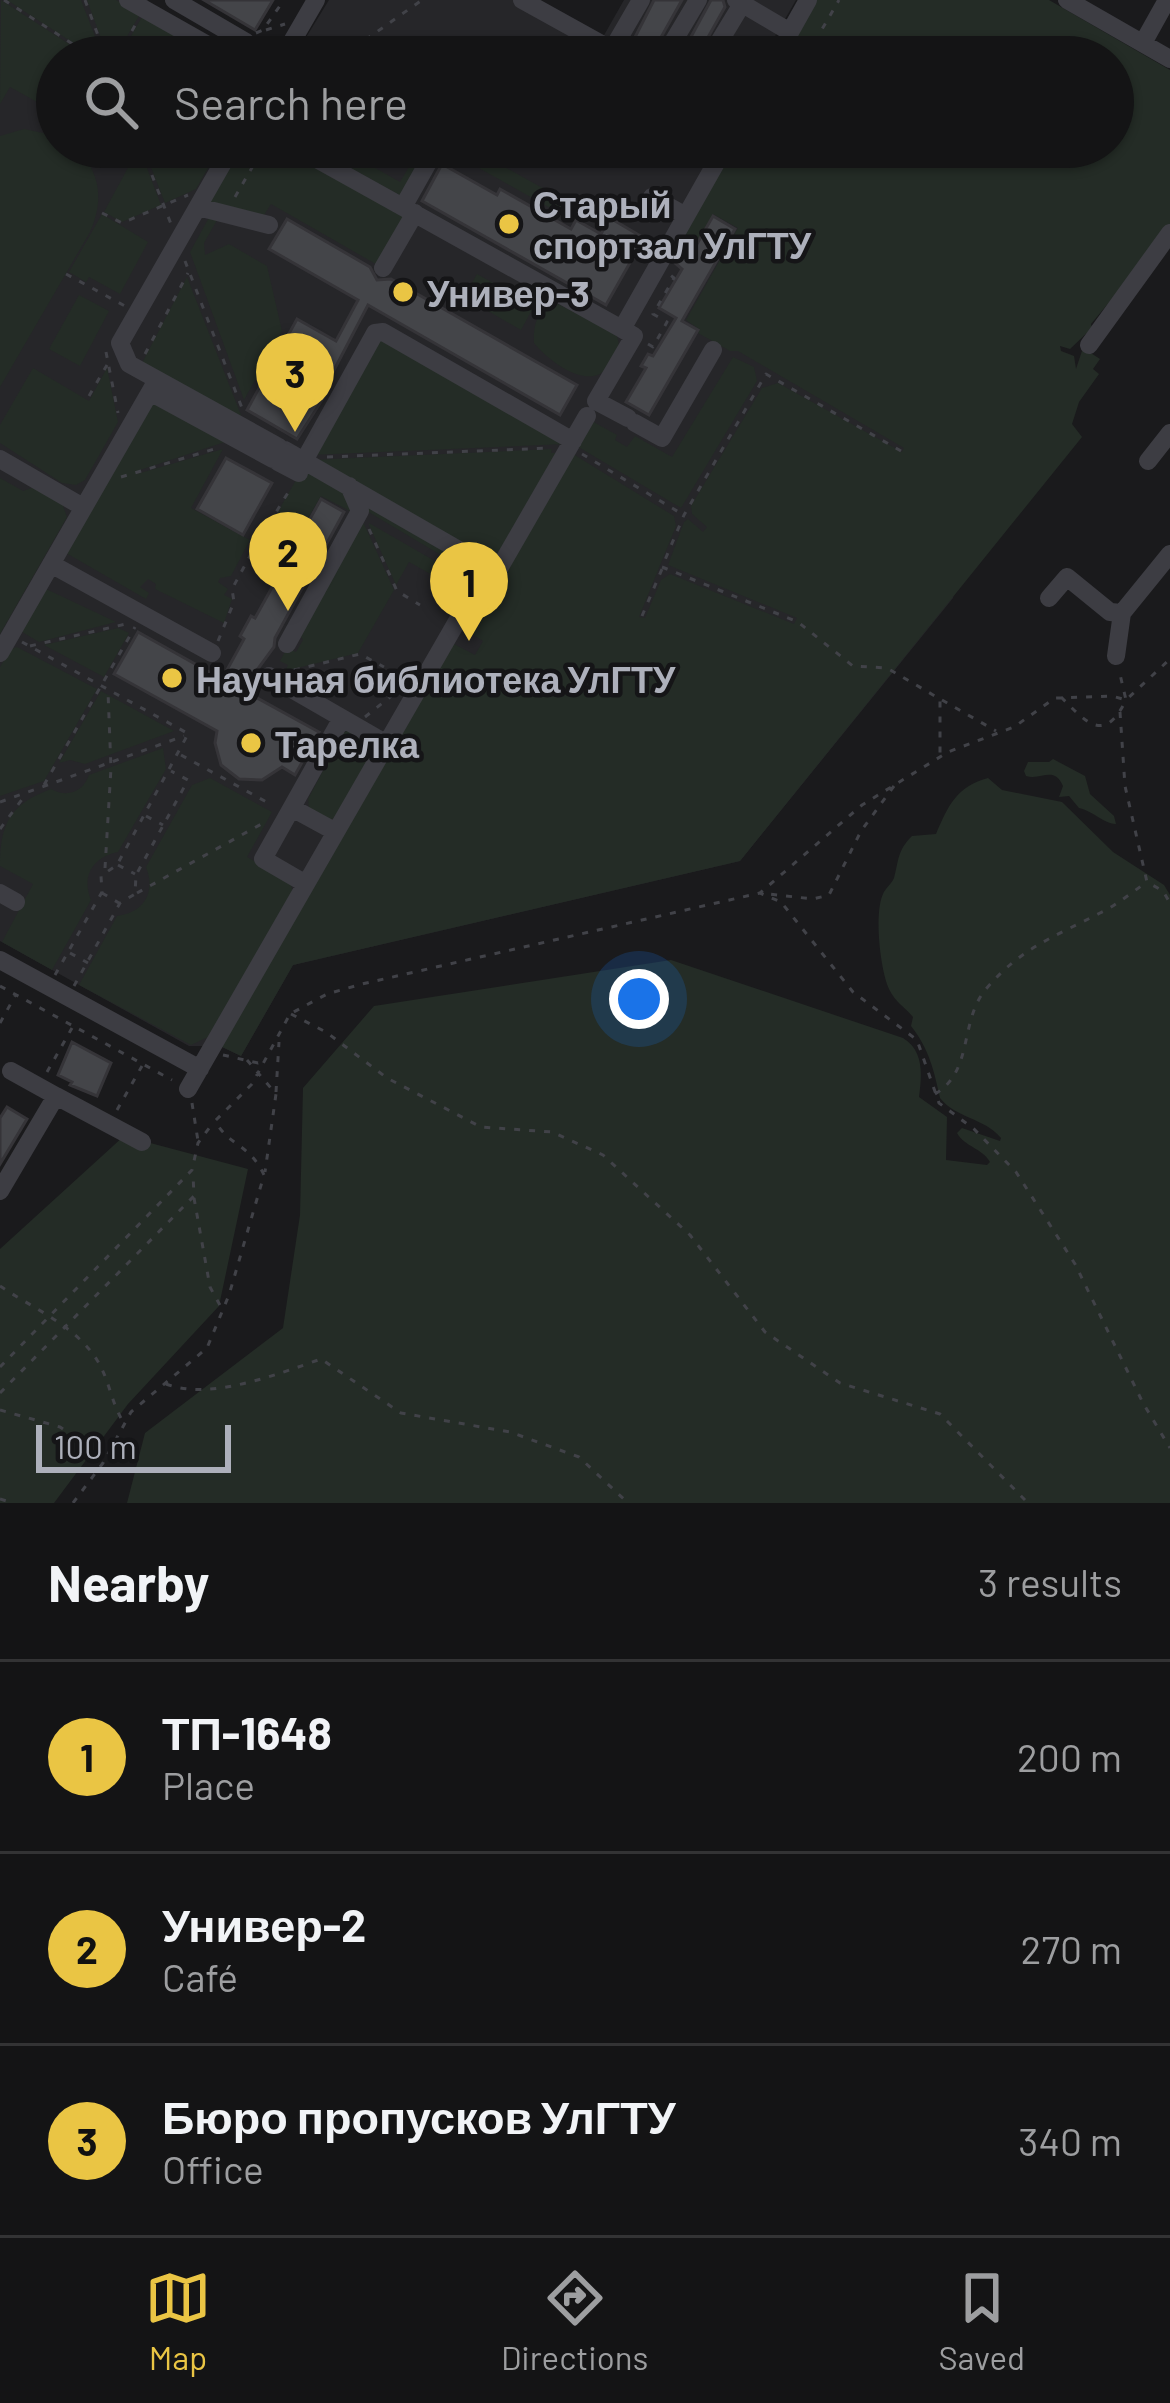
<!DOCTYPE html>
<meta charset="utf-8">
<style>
:root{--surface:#141415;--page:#212122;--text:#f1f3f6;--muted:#9d9ea0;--line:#333334;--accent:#eac544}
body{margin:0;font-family:Barlow,sans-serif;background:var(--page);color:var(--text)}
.scale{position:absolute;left:36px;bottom:30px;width:195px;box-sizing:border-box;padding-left:12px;border:6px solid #adb0bb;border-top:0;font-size:33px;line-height:42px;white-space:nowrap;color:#adb0bb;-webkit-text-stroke:9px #151517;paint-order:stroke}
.you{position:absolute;left:639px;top:999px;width:42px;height:42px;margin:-30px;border:9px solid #fff;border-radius:50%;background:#1a73e8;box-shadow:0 0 0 18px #1a73e833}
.badge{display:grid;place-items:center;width:78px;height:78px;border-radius:50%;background:var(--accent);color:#111;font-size:39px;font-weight:700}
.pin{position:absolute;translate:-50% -99px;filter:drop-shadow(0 3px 6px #0008)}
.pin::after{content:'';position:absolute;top:63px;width:42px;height:36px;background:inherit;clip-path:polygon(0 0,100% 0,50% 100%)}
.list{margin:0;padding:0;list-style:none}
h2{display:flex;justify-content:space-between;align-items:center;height:156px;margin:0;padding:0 48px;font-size:51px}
h2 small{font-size:39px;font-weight:400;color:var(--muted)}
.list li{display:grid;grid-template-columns:78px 1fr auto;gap:36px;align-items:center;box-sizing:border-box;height:192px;padding:0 48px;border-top:3px solid var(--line)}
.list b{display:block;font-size:45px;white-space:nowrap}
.list p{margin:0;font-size:39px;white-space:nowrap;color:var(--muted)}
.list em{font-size:39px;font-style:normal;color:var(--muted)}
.icon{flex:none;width:66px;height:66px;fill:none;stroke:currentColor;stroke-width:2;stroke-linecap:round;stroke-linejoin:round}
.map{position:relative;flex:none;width:1170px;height:1503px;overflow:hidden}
.search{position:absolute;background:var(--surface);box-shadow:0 3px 9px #0004;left:36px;right:36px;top:36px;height:132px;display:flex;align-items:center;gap:30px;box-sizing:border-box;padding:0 42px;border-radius:66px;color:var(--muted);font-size:45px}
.sheet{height:732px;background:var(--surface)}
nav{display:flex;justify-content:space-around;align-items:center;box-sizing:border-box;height:168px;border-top:3px solid var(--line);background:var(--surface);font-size:33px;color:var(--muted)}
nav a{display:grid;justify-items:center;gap:6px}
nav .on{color:var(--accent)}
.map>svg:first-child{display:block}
</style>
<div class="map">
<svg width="1170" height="1503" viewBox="0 0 1170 1503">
<rect width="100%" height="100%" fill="#1a1a1c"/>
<path fill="#262629" d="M0 0H148L140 14 214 57H57V147H797L1019 262 953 598 740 861 293 965 241 1056 220 1046H189L0 941Z
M329 0H533L634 57H294Z
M624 0H796L763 57H638L603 37Z"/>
<path fill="#242c26" d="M1 0 89 57H57V113L10 87 0 104Z
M7 0H81L103 57H95Z
M87 0H116L140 14 115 57H108Z
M813 0H1049L1170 70V229L1091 324 1092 328 1070 349 1060 346 1061 351 1074 356 1076 369 1083 348 1100 359 1093 369 1099 374 1079 402 1072 424 1082 437 740 861 293 965 241 1056 218 1045 452 643 475 655 483 641 465 630C467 607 474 596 496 584L569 456 573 454 674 516 676 526 639 617 645 618 661 580 670 574 794 624 797 618 668 565 684 522 688 519 703 532 707 527 692 514 691 506 762 388 778 383 902 452 904 448 738 351H730L698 333 699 329 686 320 738 228 713 214 688 258 674 250 731 147H1113V57H781Z
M143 15 216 57H119Z
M24 129 57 136V147H75C101 172 104 200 90 232L0 387V136Z
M118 147H139L161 205 122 222 104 212 130 164 125 151Z
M143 147H220L196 189 165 203Z
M238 147H286L410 217 381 267 271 204 264 215 225 206 204 243 205 255 229 244 267 266 282 331 244 400 190 252 216 205 206 201Z
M313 147H338L400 182 421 147H469L580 209 573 221 442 147 410 201Z
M102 214 148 242 120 294 89 277 86 282 69 272Z
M477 274 534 306 521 330 464 297Z
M187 277 241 415 239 420 141 365Z
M79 295 109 311 80 366 49 349Z
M558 304 616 334C621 346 618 350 612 361 595 395 552 365 534 343 533 324 538 306 558 304Z
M382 338 566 444 310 455Z
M733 357 754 367 757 381 681 508 575 445 590 420 617 435 615 440 627 447 635 436 672 457Z
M33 368 89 401 107 368 118 422 85 480 76 485 62 483 0 443V425Z
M153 399 228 441 140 470 137 474 223 449 191 508 250 540 231 576 220 578 218 582 228 589 224 595 232 599 224 623 155 589 156 584 148 579 140 587 149 593 146 599 66 553Z
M552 449 551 453H556L493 562 310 460Z
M304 466 470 562 466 570 355 504 350 511 321 496 301 530 276 515Z
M0 478 23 491 37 486 62 503 67 517 0 634Z
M359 521 364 524 394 590 358 653 285 671 288 665 280 661 287 648 296 652 303 640 298 631Z
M369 525V523L466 579 452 586 409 562 396 585Z
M44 588 116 622 39 642 19 630Z
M118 628 129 633 104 677 44 645Z
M17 647 97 689 44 781 0 796V667L11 649Z
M101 691 174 731 85 764 70 760 59 763Z
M349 730 370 739 375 748 336 817 330 820 309 808 308 799 343 733Z
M163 748 166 769 118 852C93 857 81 876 91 900L52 970 2 942 33 884 0 866C0 824 10 804 51 789 67 798 83 792 89 775Z
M1053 759 1085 776 1090 794 1114 816 1116 824C1104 824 1095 812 1079 808L1069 796 1059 797 1063 786C1054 765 1041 781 1026 776L1024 771 1028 762H1049Z
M210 778 272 812 247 857 289 880 293 891 208 1037 191 1045 79 985 117 916C144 913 156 892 146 867L192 785Z
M988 778 1002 790 1062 802 1113 852 1164 885 1170 895V1503H127L145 1433 283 1328 300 1215 303 1088 374 1006 671 960 903 1038C924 1051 922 1074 919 1097L947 1117 946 1160 987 1165 990 1162C982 1148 965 1147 957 1133L962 1128 1000 1141 1001 1138C983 1117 957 1119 940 1098 934 1070 929 1049 911 1026L913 1017C905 1007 895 1002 889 989 880 969 874 913 883 894 885 889 892 883 894 878 899 860 897 851 912 836L936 834C948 806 956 787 988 778Z
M124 1136 248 1169 219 1306 128 1404 54 1503H0V1249Z"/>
<path fill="#444549" stroke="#353438" stroke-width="3" d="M204 0H273L255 30Z
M654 0H682L650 57 631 45Z
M711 0H723L725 7 697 57H680Z
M442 164 497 195 500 189 571 229 576 220 601 234 610 218 644 238 606 305 422 201Z
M713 216 735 229 682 321 698 330 649 415 626 402 646 368 641 366 648 354 653 356 676 318 659 308 682 269 675 263 684 248 693 251Z
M287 219 370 267 377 280 391 279 577 385 560 415 368 305 321 395 324 397 297 439 247 410 297 319 336 341 358 300 269 249Z
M226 458 272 483 243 535 197 509Z
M321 499 344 512 275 638 274 647 257 670 248 693 319 732 295 775 282 767 262 780 239 779 221 765 215 743 217 731 114 674 138 632 222 679 244 639 240 636 251 616 255 618Z
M72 1042 111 1063 97 1096 70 1085 72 1082 58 1075Z
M7 1107 27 1119 0 1164V1118Z"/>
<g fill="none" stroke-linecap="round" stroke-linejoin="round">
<path stroke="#414248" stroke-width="3" stroke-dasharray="6 9" stroke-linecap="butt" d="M4 0 93 57
M85 0 106 57
M266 30 285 24
M256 33 263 30 284 0
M801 40 814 43 839 0
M117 57 137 22
M341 57 422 0
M141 147 171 224
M235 197 264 147
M102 213 122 223 188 195
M185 261 242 408
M66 274 125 306
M648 344 653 347 667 322 653 314 674 278 669 274
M106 352 118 413
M145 354 188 273
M89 396 107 365
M901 451 766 374 684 515 662 567 798 622 853 666 887 668 940 699V753
M582 454 682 514
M327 457 551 448
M121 477 221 447
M369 529 397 591 420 605
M261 537 292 486
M642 616 662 569
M218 641 234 602 232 589 257 543
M22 642 187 733
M30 646 126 624
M294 670 360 654 384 667
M1061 697C1086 722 1104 745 1126 700L1119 670
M942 700 996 731
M1120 712 1125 786 1147 882 1163 891 1170 903
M365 717 400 689
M181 755 272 805
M44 785 135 627
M894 786 861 831 829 895 813 899 760 893 781 902 853 992 917 1040 939 1103 974 1129 1016 1172 1075 1264 1143 1403 1170 1448
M0 802 184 736
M146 816 163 825
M0 829 26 794
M118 865 135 874
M105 868 111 768 108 692
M102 893 119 903
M137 893 265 822
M70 953 88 963
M55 975 102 892 101 876 117 865 188 734
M0 986 172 1080
M74 986 120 903 135 894 136 875 188 780 171 771
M291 1014 326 1032 387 1078 481 1127 552 1132 603 1155 690 1235 765 1332 840 1383 940 1414 1028 1503
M0 1023 15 996
M223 1055 258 1063 266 1060
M247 1060 276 1094 265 1172
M47 1072 72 1028
M276 1092 279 1042
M935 1094C974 1071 959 1021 986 989 1022 947 1054 937 1100 913 1117 905 1132 892 1147 882
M192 1103 198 1141
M117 1110 142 1066
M194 1198 210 1287 222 1309
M0 1286C32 1308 75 1325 97 1360 109 1379 111 1401 122 1420
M0 1367 192 1170 198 1143 213 1123
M166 1384C210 1401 278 1374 321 1359L401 1413 510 1432 579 1457 628 1503
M0 1393 194 1196 193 1174
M0 1410 60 1427 105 1458
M0 1499 13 1503
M73 1503 103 1463 131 1412 207 1348 229 1295 264 1175C249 1143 231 1148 215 1121L252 1084 290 1014 327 994 362 984 760 893 862 805 948 752 1014 727 1055 698 1112 696 1126 700 1170 659"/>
<path stroke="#3d3d43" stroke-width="18" d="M128 0 229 57
M174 0 246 42
M522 0 625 57
M736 0 790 32
M1067 0 1170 59
M1143 43 1167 0
M612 50 641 0
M283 57 316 0
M664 57 698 0
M710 57 742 4
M776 57 808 0
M232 147 120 343 129 364 279 447
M295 147 622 329
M652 197 686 216
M198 207 269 225
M403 207 430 159
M383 268 415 213
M1089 345 1170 233
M150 392 273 459
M628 418 596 401 634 336 622 329 725 147
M635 423 662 438 713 350
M285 450 497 572 587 416
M0 459 83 507
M304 461 375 333 383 332 573 441
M1148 461 1170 433
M278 462 299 473
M51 564 212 653
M1049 598 1067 577 1110 612 1122 613
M1122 613 1170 554
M287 644 360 511 349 486
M0 653 157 380
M1116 656 1122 613
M269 676 387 744
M292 808 336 832
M306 884 263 859 342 718
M0 893 16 902
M0 960 200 1069
M188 1089 467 604
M56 1096 142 1142
M0 1191 56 1096 11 1071"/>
</g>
<g fill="#eac544" stroke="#151517" stroke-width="4.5">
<circle cx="509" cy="224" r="12"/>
<circle cx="403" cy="292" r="12"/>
<circle cx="172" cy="678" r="12"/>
<circle cx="251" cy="743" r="12"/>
</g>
<g text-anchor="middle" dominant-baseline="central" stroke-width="9" stroke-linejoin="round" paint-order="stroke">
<g font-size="36" font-weight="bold" fill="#adb0bb" stroke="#151517" text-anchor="start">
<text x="533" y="203">Старый<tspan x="533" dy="41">спортзал УлГТУ</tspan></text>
<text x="427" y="292">Универ-3</text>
<text x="196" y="678">Научная библиотека УлГТУ</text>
<text x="275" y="743">Тарелка</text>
</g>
</g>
</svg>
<div class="scale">100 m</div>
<div class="you"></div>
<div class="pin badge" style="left:469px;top:641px">1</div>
<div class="pin badge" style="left:288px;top:611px">2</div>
<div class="pin badge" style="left:295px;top:432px">3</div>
<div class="search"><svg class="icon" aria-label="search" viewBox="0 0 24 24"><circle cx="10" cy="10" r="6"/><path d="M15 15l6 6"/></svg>Search here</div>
</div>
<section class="sheet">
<h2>Nearby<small>3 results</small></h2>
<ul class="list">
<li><span class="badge">1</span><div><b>ТП-1648</b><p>Place</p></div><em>200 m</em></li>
<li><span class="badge">2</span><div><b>Универ-2</b><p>Café</p></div><em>270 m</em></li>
<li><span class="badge">3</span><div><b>Бюро пропусков УлГТУ</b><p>Office</p></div><em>340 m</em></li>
</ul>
</section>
<nav>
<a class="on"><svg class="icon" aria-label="map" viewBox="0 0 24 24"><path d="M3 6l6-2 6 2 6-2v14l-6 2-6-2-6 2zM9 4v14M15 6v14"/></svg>Map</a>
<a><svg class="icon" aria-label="directions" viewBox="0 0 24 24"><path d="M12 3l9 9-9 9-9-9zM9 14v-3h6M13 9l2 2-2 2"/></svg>Directions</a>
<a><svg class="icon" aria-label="saved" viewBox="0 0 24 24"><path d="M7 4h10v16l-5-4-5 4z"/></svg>Saved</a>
</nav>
